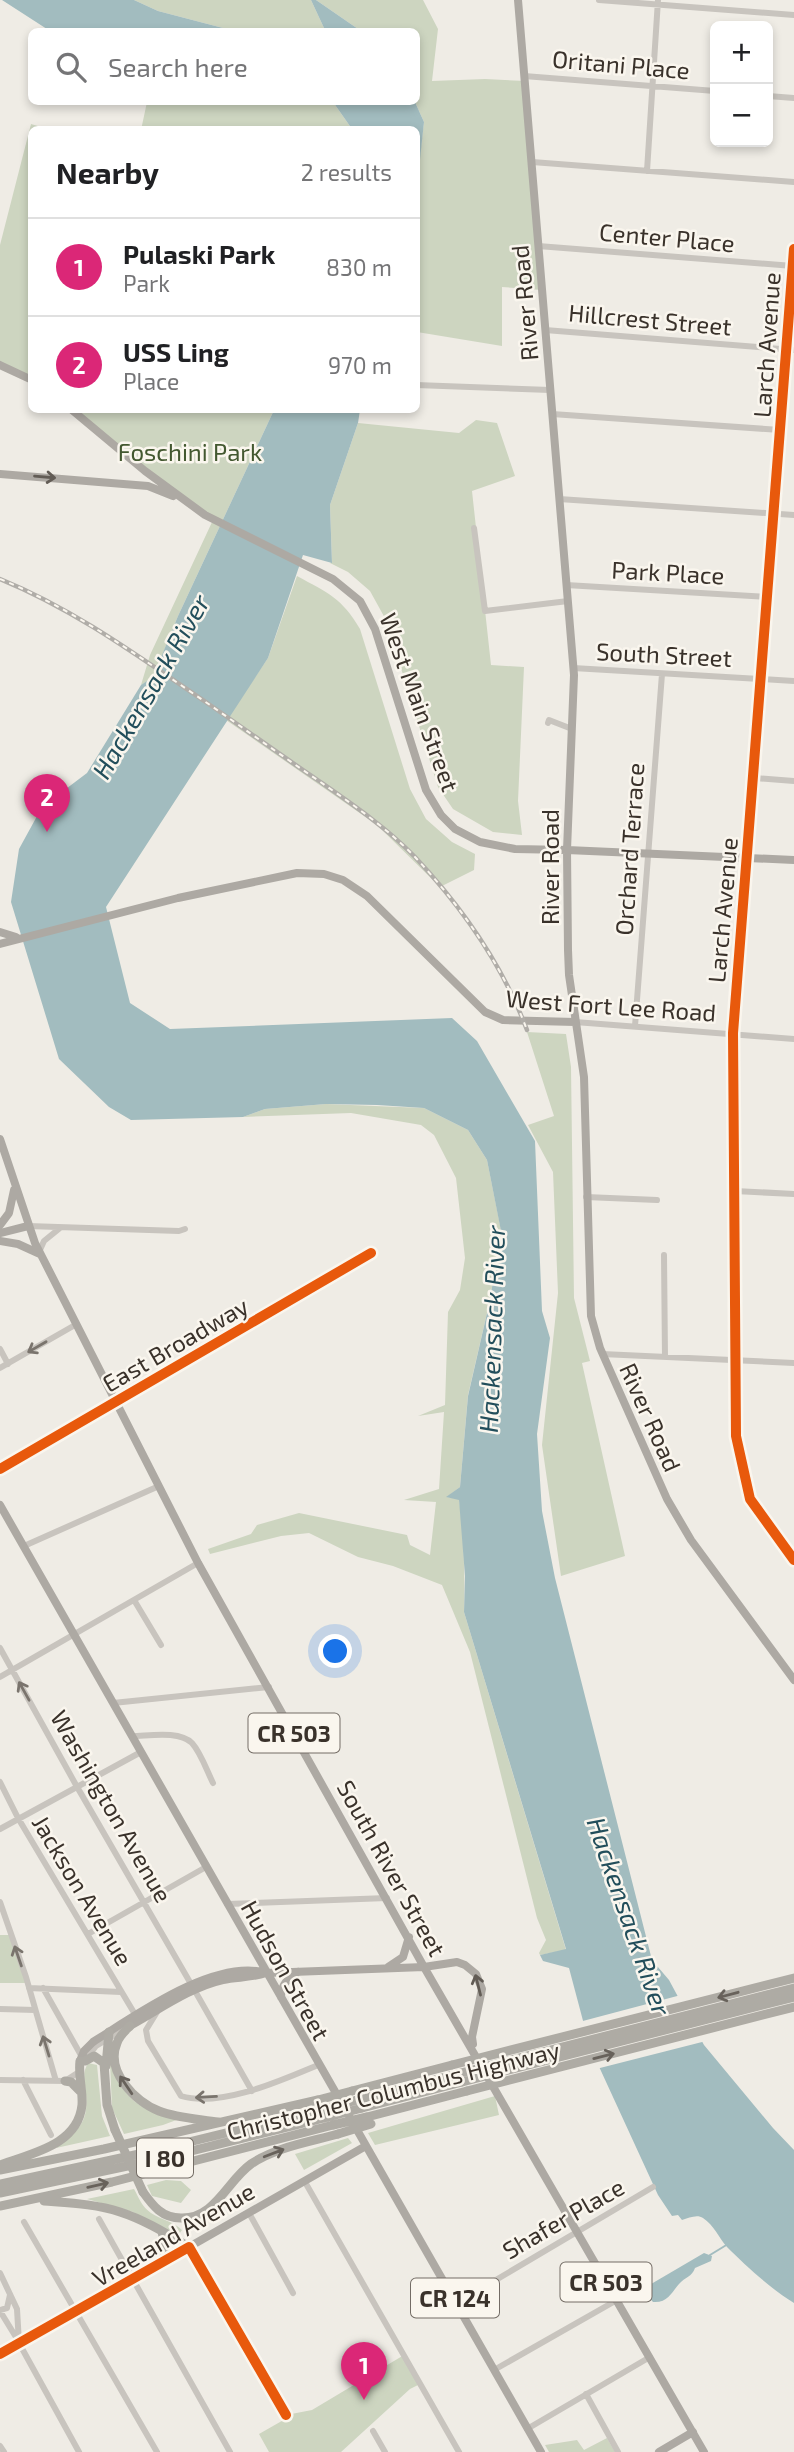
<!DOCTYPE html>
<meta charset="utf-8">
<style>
:root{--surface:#fff;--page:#f2f2f2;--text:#202124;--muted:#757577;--line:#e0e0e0;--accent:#db2777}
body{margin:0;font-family:"Exo 2",sans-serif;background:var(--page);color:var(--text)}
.controls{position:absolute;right:21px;top:21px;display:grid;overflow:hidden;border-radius:10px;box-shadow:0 4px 10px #0003}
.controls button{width:63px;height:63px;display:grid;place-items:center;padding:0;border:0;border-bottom:2px solid var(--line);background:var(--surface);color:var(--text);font:35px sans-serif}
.you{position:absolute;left:336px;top:1652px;width:24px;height:24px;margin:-18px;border:5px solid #fff;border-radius:50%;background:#1a73e8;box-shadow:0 0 0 10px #1a73e833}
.badge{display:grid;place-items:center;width:46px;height:46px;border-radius:50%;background:var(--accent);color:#fff;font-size:23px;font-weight:700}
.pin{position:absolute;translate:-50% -58px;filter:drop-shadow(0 2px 4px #0008)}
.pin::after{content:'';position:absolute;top:37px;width:24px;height:21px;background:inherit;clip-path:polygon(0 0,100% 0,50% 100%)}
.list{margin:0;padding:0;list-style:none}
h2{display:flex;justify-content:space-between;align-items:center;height:91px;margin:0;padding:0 28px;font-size:30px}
h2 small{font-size:23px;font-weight:400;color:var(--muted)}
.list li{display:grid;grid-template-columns:46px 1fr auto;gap:21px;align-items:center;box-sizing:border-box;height:98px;padding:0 28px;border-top:2px solid var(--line)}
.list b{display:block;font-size:26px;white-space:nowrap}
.list p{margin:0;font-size:23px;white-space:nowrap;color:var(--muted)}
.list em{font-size:23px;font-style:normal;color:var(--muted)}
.icon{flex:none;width:38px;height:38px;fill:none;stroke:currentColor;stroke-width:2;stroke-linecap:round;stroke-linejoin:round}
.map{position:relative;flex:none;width:794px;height:2452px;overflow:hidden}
.search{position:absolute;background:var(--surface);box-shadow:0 4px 10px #0003;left:28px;top:28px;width:392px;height:77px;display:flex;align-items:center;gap:18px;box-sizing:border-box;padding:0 24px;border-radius:10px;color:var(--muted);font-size:26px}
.panel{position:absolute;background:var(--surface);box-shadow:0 4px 10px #0003;left:28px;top:126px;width:392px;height:287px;border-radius:10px}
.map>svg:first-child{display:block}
</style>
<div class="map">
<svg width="794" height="2452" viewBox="0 0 794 2452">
<rect width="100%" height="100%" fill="#efece5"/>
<path fill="#cdd5c0" d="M134 0H311L324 28H223L158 11Z
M316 0H423L438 29 432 81 485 79 525 81 542 290 502 287V346L417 332 416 188 424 122 415 102H416V32L361 31Z
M147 102H333L352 129 141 130Z
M31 124 48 129 32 130 31 380 0 365V245Z
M72 410H274L178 616 153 678 141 685 150 655 213 520Z
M476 420 497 423 515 476 472 491 491 665 524 667 518 801 522 835 493 832 453 809 438 787 386 620 370 591 348 572 330 563 332 562 330 505 358 423 459 433Z
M297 576C328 593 342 598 360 629L410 789 426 819 452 842 475 854 474 870 440 887 377 825 226 720 268 658Z
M527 1032 566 1034 571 1067 574 1298 590 1361 582 1363 625 1556 561 1576 542 1445 558 1293 553 1172 528 1125 554 1116Z
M326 1104 424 1108 468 1130 487 1160 501 1230 490 1300 468 1395 460 1487 447 1497 459 1499C464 1536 465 1574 464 1612L566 1950 540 1955 539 1953 546 1940 537 1918 470 1652 442 1585 393 1566 358 1557 309 1533 281 1536 210 1554 208 1549 251 1534 257 1525 299 1513 407 1535 410 1545 430 1555 436 1502 404 1500 439 1489 444 1412 418 1416 445 1405 448 1312 460 1290 465 1258 456 1178 434 1135 421 1125 351 1113 243 1117 265 1109Z
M0 1935H12L27 1983H0Z
M110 2062C128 2104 136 2107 179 2119L163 2125 124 2134 112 2108Z
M88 2063 97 2065 102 2116 110 2136 56 2148C82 2128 90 2120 85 2086 84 2076 83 2072 88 2063Z
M495 2096 499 2115 375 2145 368 2133Z
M348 2138 352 2143 304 2170 295 2154Z
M166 2180 181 2181 191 2190 181 2203 152 2196 147 2185Z
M134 2189C139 2198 142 2207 151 2213 161 2220 173 2221 182 2230L177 2237 133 2212 87 2199Z
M404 2355 420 2384 410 2389 341 2452H269L259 2434 287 2418 286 2415 312 2410Z
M607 2438 615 2452H549L545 2445 577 2440 584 2450Z"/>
<path fill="#a2bcbf" d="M2 0H134L158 11 223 28H324L311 0H316L361 31H50Z
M333 102H415L424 122 417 188 416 130 352 129Z
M274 410H360L358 423 330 505 332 563 303 555 268 658 106 907 130 1003 170 1029 452 1018 477 1041 535 1141 542 1311 550 1338 537 1434 542 1511 555 1578 652 1960 669 1980 704 2045 773 2128 794 2150V2303C772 2290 745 2265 727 2247 719 2238 714 2225 703 2218 697 2214 689 2218 682 2220L678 2215 672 2216 658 2195 590 2047 569 1968 543 1961 540 1955 566 1949 464 1612 465 1576 459 1500 446 1497 460 1487 468 1396 490 1300 501 1231 487 1160 468 1130 424 1108 377 1105 326 1104 265 1109 243 1117 131 1120 109 1107 59 1059 11 902 19 849 42 807 87 773 141 685 153 677 178 616Z
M704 2253 712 2256 711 2261 695 2268C692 2277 685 2277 679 2284 671 2293 668 2303 653 2302L646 2294V2287Z"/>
<path fill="#efece5" d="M681 1995 706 2041 596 2069 586 2048 579 2022Z"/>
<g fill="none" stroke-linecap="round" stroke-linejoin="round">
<path stroke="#a2bcbf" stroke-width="2" d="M710 2255 728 2244"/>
<path stroke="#c8c4be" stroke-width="6" d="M599 0 794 15
M524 76 715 91
M768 96 794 98
M532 162 794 182
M647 171 658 0
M538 246 793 266
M794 249 733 1033 736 1436 750 1499 794 1560
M545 330 794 350
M416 385 550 390
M552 414 780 430
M559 499 794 515
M474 528 485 611 568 601
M566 585 768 597
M573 668 794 681
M548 723 549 720 572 729
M754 778 794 781
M575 1022 794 1039
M635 1026 662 674
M735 1191 794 1194
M586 1197 657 1200
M28 1226 179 1231 185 1229
M39 1252 44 1241 60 1228
M664 1255 665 1357
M0 1349 8 1364
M602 1354 794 1363
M0 1368 75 1325
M0 1469 371 1253
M24 1546 159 1486
M134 1600 161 1645
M0 1648 76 1785 191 1984
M0 1677 198 1563
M113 1703 269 1687
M132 1736C148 1736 179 1730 192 1743 201 1753 207 1771 213 1783
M0 1782 18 1818 136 2016
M0 1829 141 1752
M0 1902 26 1977 56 2081
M227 1904 387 1898
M88 1934 206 1867
M29 1988 121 1992
M43 1988 82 2057
M195 1991 252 2091
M0 2009 35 2010
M157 2012 146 2030 148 2041 181 2096C221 2108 282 2080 318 2065
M86 2059 96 2046 123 2030
M0 2080 65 2081 79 2072
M23 2080 51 2135
M305 2182 459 2452
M249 2213 293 2293
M99 2219 230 2452
M24 2222 157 2452
M0 2273 17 2309 19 2343 79 2452
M457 2303 653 2187
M0 2310 7 2308 10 2295
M0 2311 19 2342
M0 2354 189 2247 286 2415
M494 2370 617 2300
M586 2394 618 2452
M527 2429 650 2357
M373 2431 385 2452
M0 2446 4 2452"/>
<path stroke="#ada9a3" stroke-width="8" d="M518 0 574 675 567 850 568 950 569 975 584 1077 591 1316 600 1348 667 1499 691 1540 794 1680
M0 365 32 380
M72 410 145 471 205 515 333 579 360 601 375 629 426 790 441 815 455 829 480 842 515 849 567 850 794 860
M0 474 148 486 173 496
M0 932 16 937
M0 944 178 898 297 873 324 874 343 880 367 896 485 1012 503 1020 575 1022
M0 1139 35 1243 198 1563 424 1967 704 2452
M0 1225 9 1213 14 1190
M0 1233 28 1226
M0 1241 18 1244 40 1254
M0 1505 541 2452
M388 1967 403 1957 409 1937
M281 1997C281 1984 288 1979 298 1972
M130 2026C159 2010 191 1987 223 1980 237 1977 252 1978 266 1973L424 1967 457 1962 465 1965 476 1974 482 1989 472 2037 473 2044
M80 2061 84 2051 93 2042C136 2015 215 1958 266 1973
M189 2247 364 2147
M659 2452 693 2432"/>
<path stroke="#aeaba4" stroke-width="9" d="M130 2026C125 2031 119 2036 117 2043 105 2071 135 2102 159 2111 177 2118 199 2119 218 2122
M85 2061 94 2056 104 2063 107 2105 115 2130
M106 2066 109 2032
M65 2081 71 2082 80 2091
M352 2091 452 2065
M357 2100 457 2074
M362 2108 462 2082
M367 2117 467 2091
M0 2165C32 2153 78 2145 82 2105 83 2090 78 2076 80 2061
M0 2170 104 2149 318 2100
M0 2184 144 2153 324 2109
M143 2192C153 2206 162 2218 181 2218 215 2219 227 2181 251 2164 276 2147 310 2142 338 2134
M0 2193 151 2161 328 2117
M44 2201C69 2203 96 2204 120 2212 145 2220 167 2234 189 2247
M0 2206 112 2182 333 2125
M159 2264 166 2247 162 2232"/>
<g stroke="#b0ada8" stroke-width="4.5">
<path id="rail" d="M0 579C76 610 142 659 210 705 246 730 282 756 319 781 352 804 387 828 415 857 461 906 503 966 527 1030"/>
</g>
<use href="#rail" stroke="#faf6ee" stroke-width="2" stroke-dasharray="5" stroke-linecap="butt"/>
<path stroke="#aeaba4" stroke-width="9" d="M452 2065 794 1978
M457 2074 794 1988
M462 2082 794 1997
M467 2091 794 2007
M318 2100 352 2091
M324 2109 357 2100
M328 2117 362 2108
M333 2125 367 2117
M115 2130 143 2192
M338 2134 371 2124"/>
<g stroke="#faf6ee" stroke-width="15">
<path id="cycleway" d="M794 249 733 1033 736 1436 750 1499 794 1560
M0 1469 371 1253
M0 2354 189 2247 286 2415"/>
</g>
<use href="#cycleway" stroke="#e8590c" stroke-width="10"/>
</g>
<defs><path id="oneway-shaft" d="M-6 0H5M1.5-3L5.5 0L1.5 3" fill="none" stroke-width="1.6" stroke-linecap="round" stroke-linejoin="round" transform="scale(1.75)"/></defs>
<g stroke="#625c55">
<use href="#oneway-shaft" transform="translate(45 477) rotate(5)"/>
<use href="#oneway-shaft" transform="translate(478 1985) rotate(-104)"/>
</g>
<g stroke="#7a746d">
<use href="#oneway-shaft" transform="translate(37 1347) rotate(150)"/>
<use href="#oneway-shaft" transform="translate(24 1691) rotate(-119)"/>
<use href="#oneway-shaft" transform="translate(18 1956) rotate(-109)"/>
<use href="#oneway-shaft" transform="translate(46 2046) rotate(-107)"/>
<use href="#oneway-shaft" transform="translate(206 2097) rotate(177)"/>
</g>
<g stroke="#68625b">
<use href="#oneway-shaft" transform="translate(728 1995) rotate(165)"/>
<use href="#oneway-shaft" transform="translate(604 2056) rotate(-14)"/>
<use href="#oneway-shaft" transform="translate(126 2085) rotate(-124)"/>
<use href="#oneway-shaft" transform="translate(274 2153) rotate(-21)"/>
<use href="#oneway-shaft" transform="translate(98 2185) rotate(-13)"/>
</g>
<g text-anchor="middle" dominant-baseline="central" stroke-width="5" stroke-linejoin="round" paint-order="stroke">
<g fill="#faf6ee" stroke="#746d66" stroke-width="2">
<rect x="248.5" y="1713.5" width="91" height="39" rx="5"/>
<rect x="137" y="2138.5" width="56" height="39" rx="5"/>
<rect x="560.5" y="2262.5" width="91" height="39" rx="5"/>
<rect x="411" y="2278.5" width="88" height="39" rx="5"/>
</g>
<g font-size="23" font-weight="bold" fill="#3a322b">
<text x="294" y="1733">CR 503</text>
<text x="165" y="2158">I 80</text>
<text x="606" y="2282">CR 503</text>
<text x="455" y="2298">CR 124</text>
</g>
<g font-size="24" fill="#3a322b" stroke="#faf6ee">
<text transform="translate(621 64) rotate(5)">Oritani Place</text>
<text transform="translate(667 237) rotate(5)">Center Place</text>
<text transform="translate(524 303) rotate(-95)">River Road</text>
<text transform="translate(650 319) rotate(5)">Hillcrest Street</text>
<text transform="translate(766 345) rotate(-86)">Larch Avenue</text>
<text transform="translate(668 572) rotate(3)">Park Place</text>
<text transform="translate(664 654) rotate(3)">South Street</text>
<text transform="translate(420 702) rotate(70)">West Main Street</text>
<text transform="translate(629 849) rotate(-86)">Orchard Terrace</text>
<text transform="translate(549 867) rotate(-90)">River Road</text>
<text transform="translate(722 910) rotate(-85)">Larch Avenue</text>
<text transform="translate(611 1005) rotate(4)">West Fort Lee Road</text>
<text transform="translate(175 1344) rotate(-30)">East Broadway</text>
<text transform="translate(651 1417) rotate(66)">River Road</text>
<text transform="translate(112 1806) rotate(60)">Washington Avenue</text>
<text transform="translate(392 1868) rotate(61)">South River Street</text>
<text transform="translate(83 1890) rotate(59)">Jackson Avenue</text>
<text transform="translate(286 1970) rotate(61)">Hudson Street</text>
<text transform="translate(393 2090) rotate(-14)">Christopher Columbus Highway</text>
<text transform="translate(563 2218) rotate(-30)">Shafer Place</text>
<text transform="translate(173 2234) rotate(-30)">Vreeland Avenue</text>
</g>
<g font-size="24" fill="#435830" stroke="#faf6ee">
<text x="190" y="451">Foschini Park</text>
</g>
<g font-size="26" font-style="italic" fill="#224e5b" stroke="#faf6ee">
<text transform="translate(150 686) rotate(-60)">Hackensack River</text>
<text transform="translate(491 1329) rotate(-88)">Hackensack River</text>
<text transform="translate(630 1916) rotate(71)">Hackensack River</text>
</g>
</g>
</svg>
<div class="controls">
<button>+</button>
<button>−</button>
</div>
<div class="you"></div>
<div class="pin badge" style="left:364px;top:2400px">1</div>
<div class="pin badge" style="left:47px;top:832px">2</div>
<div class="search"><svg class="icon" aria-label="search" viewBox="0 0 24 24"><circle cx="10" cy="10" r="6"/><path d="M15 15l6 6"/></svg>Search here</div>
<section class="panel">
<h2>Nearby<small>2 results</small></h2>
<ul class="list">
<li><span class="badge">1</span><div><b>Pulaski Park</b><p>Park</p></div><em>830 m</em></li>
<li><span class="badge">2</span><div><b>USS Ling</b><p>Place</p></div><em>970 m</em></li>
</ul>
</section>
</div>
